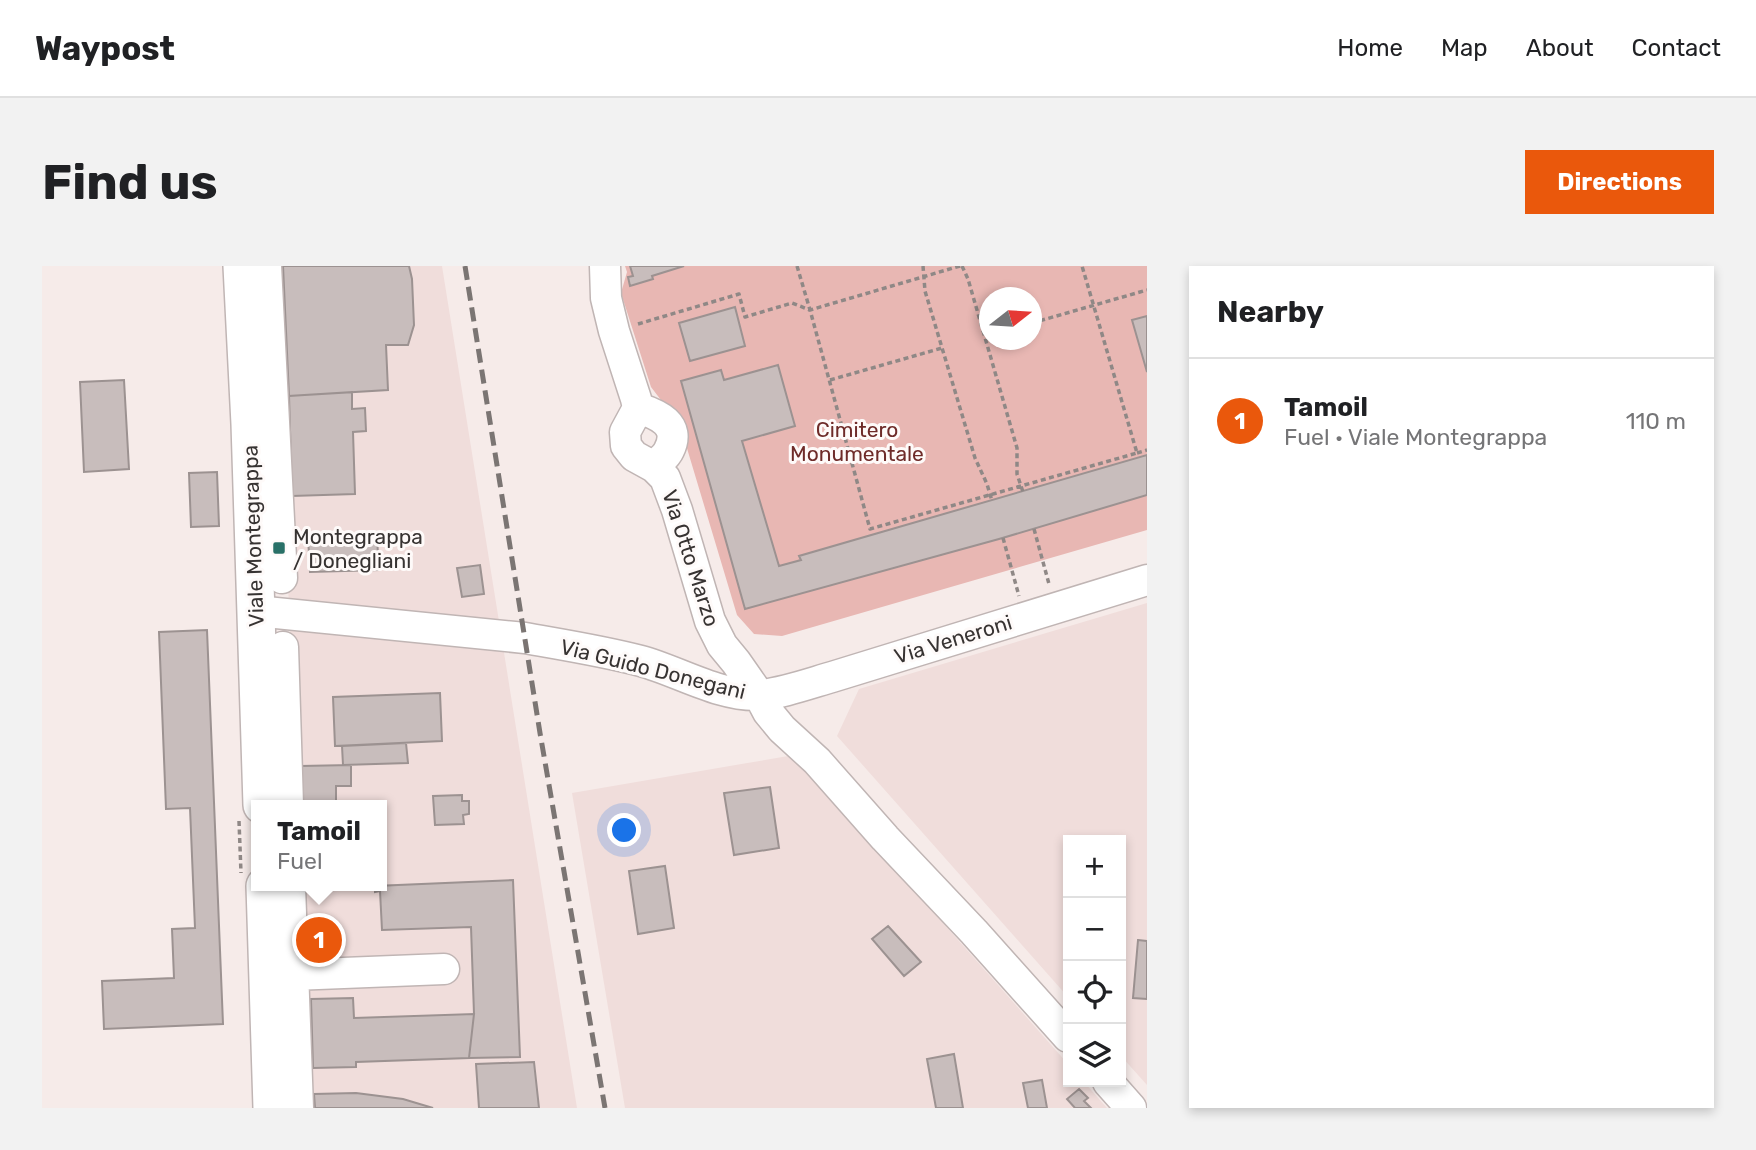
<!DOCTYPE html>
<meta charset="utf-8">
<style>
:root{--surface:#fff;--page:#f2f2f2;--text:#202124;--muted:#757577;--line:#e0e0e0;--accent:#ea580c}
body{margin:0;font-family:Rubik,sans-serif;background:var(--page);color:var(--text)}
.controls{position:absolute;right:21px;bottom:21px;display:grid;overflow:hidden;border-radius:0px;box-shadow:0 4px 10px #0003}
.controls button{width:63px;height:63px;display:grid;place-items:center;padding:0;border:0;border-bottom:2px solid var(--line);background:var(--surface);color:var(--text);font:35px sans-serif}
.compass{position:absolute;left:937px;top:21px;width:63px;height:63px;border-radius:50%;background:var(--surface);box-shadow:0 4px 10px #0003;rotate:73deg}
.you{position:absolute;left:583px;top:565px;width:24px;height:24px;margin:-18px;border:5px solid #fff;border-radius:50%;background:#1a73e8;box-shadow:0 0 0 10px #1a73e833}
.badge{display:grid;place-items:center;width:46px;height:46px;border-radius:50%;background:var(--accent);color:#fff;font-size:23px;font-weight:700}
.pin{position:absolute;translate:-50% -50%;border:4px solid #fff;box-shadow:0 2px 7px #0006}
.popup{position:absolute;left:209px;top:534px;width:136px;height:91px;box-sizing:border-box;display:grid;place-content:center;border-radius:0px;background:var(--surface);filter:drop-shadow(0 2px 5px #0005);font-size:23px;white-space:nowrap;color:var(--muted)}
.popup b{font-size:26px;color:var(--text)}
.popup::after{content:'';position:absolute;left:50%;top:100%;margin-left:-14px;border:14px solid transparent;border-top-color:var(--surface)}
.list{margin:0;padding:0;list-style:none}
h2{display:flex;justify-content:space-between;align-items:center;height:91px;margin:0;padding:0 28px;font-size:30px}
h2 small{font-size:23px;font-weight:400;color:var(--muted)}
.list li{display:grid;grid-template-columns:46px 1fr auto;gap:21px;align-items:center;box-sizing:border-box;height:126px;padding:0 28px;border-top:2px solid var(--line)}
.list b{display:block;font-size:26px;white-space:nowrap}
.list p{margin:0;font-size:23px;white-space:nowrap;color:var(--muted)}
.list em{font-size:23px;font-style:normal;color:var(--muted)}
.icon{flex:none;width:38px;height:38px;fill:none;stroke:currentColor;stroke-width:2;stroke-linecap:round;stroke-linejoin:round}
.map{position:relative;flex:none;width:1105px;height:842px;overflow:hidden;border-radius:0px}
header{display:flex;align-items:center;gap:42px;box-sizing:border-box;height:98px;padding:0 35px;background:var(--surface);border-bottom:2px solid var(--line)}
header strong{font-size:33px}
nav{display:flex;gap:38px;margin-inline-start:auto;font-size:24px}
.intro{display:flex;align-items:center;justify-content:space-between;box-sizing:border-box;height:168px;padding:0 42px}
h1{margin:0;font-size:49px}
.button{padding:18px 32px;border-radius:0px;background:var(--accent);color:#fff;font-size:24px;font-weight:700}
main{display:flex;gap:42px;padding:0 42px}
aside{flex:1;background:var(--surface);border-radius:0px;box-shadow:0 4px 10px #0003}
.map>svg:first-child{display:block}
</style>
<header>
<strong>Waypost</strong>
<nav><a>Home</a><a>Map</a><a>About</a><a>Contact</a></nav>
</header>
<div class="intro"><h1>Find us</h1><a class="button">Directions</a></div>
<main>
<div class="map">
<svg width="1105" height="842" viewBox="0 0 1105 842">
<rect width="100%" height="100%" fill="#f6ebe9"/>
<path fill="#f0dddb" d="M232 0H400L535 842H262L255 620H340V539H253L248 364Z
M1105 337V819L1079 790V574H1026V731L795 470 817 423Z
M752 489 1026 798V816H1042L1065 842H583L530 527Z"/>
<path fill="#e8b7b3" fill-rule="evenodd" d="M583 0H1105V264L740 370 712 368 695 349 638 159 609 121 579 27 585 6ZM948 32H990V74H948Z"/>
<path fill="#c8bdbc" stroke="#9c9291" stroke-width="2" d="M241 0H367L370 13 372 59 366 79H344L346 124 247 130Z
M588 0H642L610 10 611 13 588 20 586 11 591 10Z
M693 41 703 80 648 95 637 57Z
M1105 50V106L1090 54Z
M736 99 753 160 700 175 737 300 759 294 757 290 1105 189V229L957 273 703 343 639 115 679 104 682 114Z
M82 114 87 203 42 206 38 116Z
M310 126V143L323 142 324 165 311 166 313 228 250 230 247 130Z
M175 206 177 260 149 261 147 207Z
M281 270V276L335 272 337 304 268 306 266 271Z
M438 299 442 328 420 331 415 302Z
M165 364 181 758 62 763 60 715 132 712 130 663 153 662 148 542 124 543 117 366Z
M398 427 400 475 293 480 291 431Z
M364 477 366 497 301 499 300 480Z
M309 499V520H294V539H261L259 500Z
M728 521 737 582 692 589 682 527Z
M420 529V535H427V548L421 549 422 558 393 559 391 530Z
M623 600 632 662 596 668 587 605Z
M471 614 478 791 427 792 432 748 429 661 340 664 338 625 333 626V620Z
M846 660 879 696 862 710 830 673Z
M1096 674 1105 675V733L1091 732Z
M311 732 312 752 432 748 427 792 314 796V801L271 802 269 733Z
M912 788 921 842H894L885 793Z
M492 796 497 842H437L434 798Z
M1000 814 1005 842H986L981 817Z
M1037 823 1046 832 1042 835 1049 842H1033L1025 833Z
M314 827 361 833 391 842H273L272 828Z"/>
<g fill="none" stroke-linecap="round" stroke-linejoin="round">
<g stroke="#c0b5b4" stroke-width="33">
<path id="minor" d="M224 0 240 312
M563 0 564 32 572 65 594 133 596 142 583 166 584 180 592 190 612 201 623 212 635 244 668 355 680 379 694 396 717 429 726 446 740 463 775 495 843 572 932 666 1026 771
M596 142C615 148 640 158 627 184 624 191 617 195 612 201
M214 345 483 372C522 379 561 385 599 395 636 405 678 431 717 429 738 428 769 417 790 411L1105 314
M241 381 246 539
M248 620 256 842
M251 709 402 703
M1066 816 1089 842"/>
</g>
<g stroke="#c0b5b4" stroke-width="40">
<path id="major" d="M200 0 208 158 220 539
M223 620 230 842"/>
</g>
<path stroke="#8f8886" stroke-width="3.5" stroke-dasharray="5 3.5" stroke-linecap="butt" d="M755 0 768 44
M881 0 883 25 933 192 945 218 950 235
M918 0 768 44 828 263 1095 187 1040 0
M920 0 926 13 975 182V208L981 226
M990 57 1105 24
M596 58 697 28 703 51 750 37 768 44
M788 114 900 82
M1095 187 1105 184
M992 263 1007 318
M961 272 977 330
M197 555 199 607"/>
<use href="#minor" stroke="#fff" stroke-width="30"/>
<use href="#major" stroke="#fff" stroke-width="37"/>
<path stroke="#7b7573" stroke-width="5" stroke-dasharray="14 7" stroke-linecap="butt" d="M423 0 498 467 563 842"/>
</g>
<rect fill="#297067" stroke="#fefaf9" stroke-width="2.5" x="230" y="275" width="14" height="14" rx="3.5"/>
<g text-anchor="middle" dominant-baseline="central" stroke-width="6" stroke-linejoin="round" paint-order="stroke">
<g font-size="21" fill="#6e2b29" stroke="#fefaf9">
<text x="815" y="163">Cimitero<tspan x="815" dy="24">Monumentale</tspan></text>
</g>
<g font-size="21" fill="#373332" stroke="#fefaf9">
<text transform="translate(211 270) rotate(-92)">Viale Montegrappa</text>
<text transform="translate(649 292) rotate(72)">Via Otto Marzo</text>
<text transform="translate(911 373) rotate(-17)">Via Veneroni</text>
<text transform="translate(611 403) rotate(14)">Via Guido Donegani</text>
</g>
<g font-size="21" fill="#373332" stroke="#fefaf9" text-anchor="start">
<text x="251" y="270">Montegrappa<tspan x="251" dy="24">/ Donegliani</tspan></text>
</g>
</g>
</svg>
<div class="controls">
<button>+</button>
<button>−</button>
<button><svg class="icon" aria-label="locate" viewBox="0 0 24 24"><circle cx="12" cy="12" r="6"/><path d="M12 2v4M12 18v4M2 12h4M18 12h4"/></svg></button>
<button><svg class="icon" aria-label="layers" viewBox="0 0 24 24"><path d="M12 4l9 5-9 5-9-5zM3 14l9 5 9-5"/></svg></button>
</div>
<svg class="compass" viewBox="-18 -18 36 36"><path d="M0-13l5 13h-10z" fill="#e53935"/><path d="M0 13l5-13h-10z" fill="#757577"/></svg>
<div class="you"></div>
<div class="pin badge" style="left:277px;top:674px">1</div>
<div class="popup"><b>Tamoil</b>Fuel</div>
</div>
<aside>
<h2>Nearby<small></small></h2>
<ul class="list">
<li><span class="badge">1</span><div><b>Tamoil</b><p>Fuel · Viale Montegrappa</p></div><em>110 m</em></li>
</ul>
</aside>
</main>
